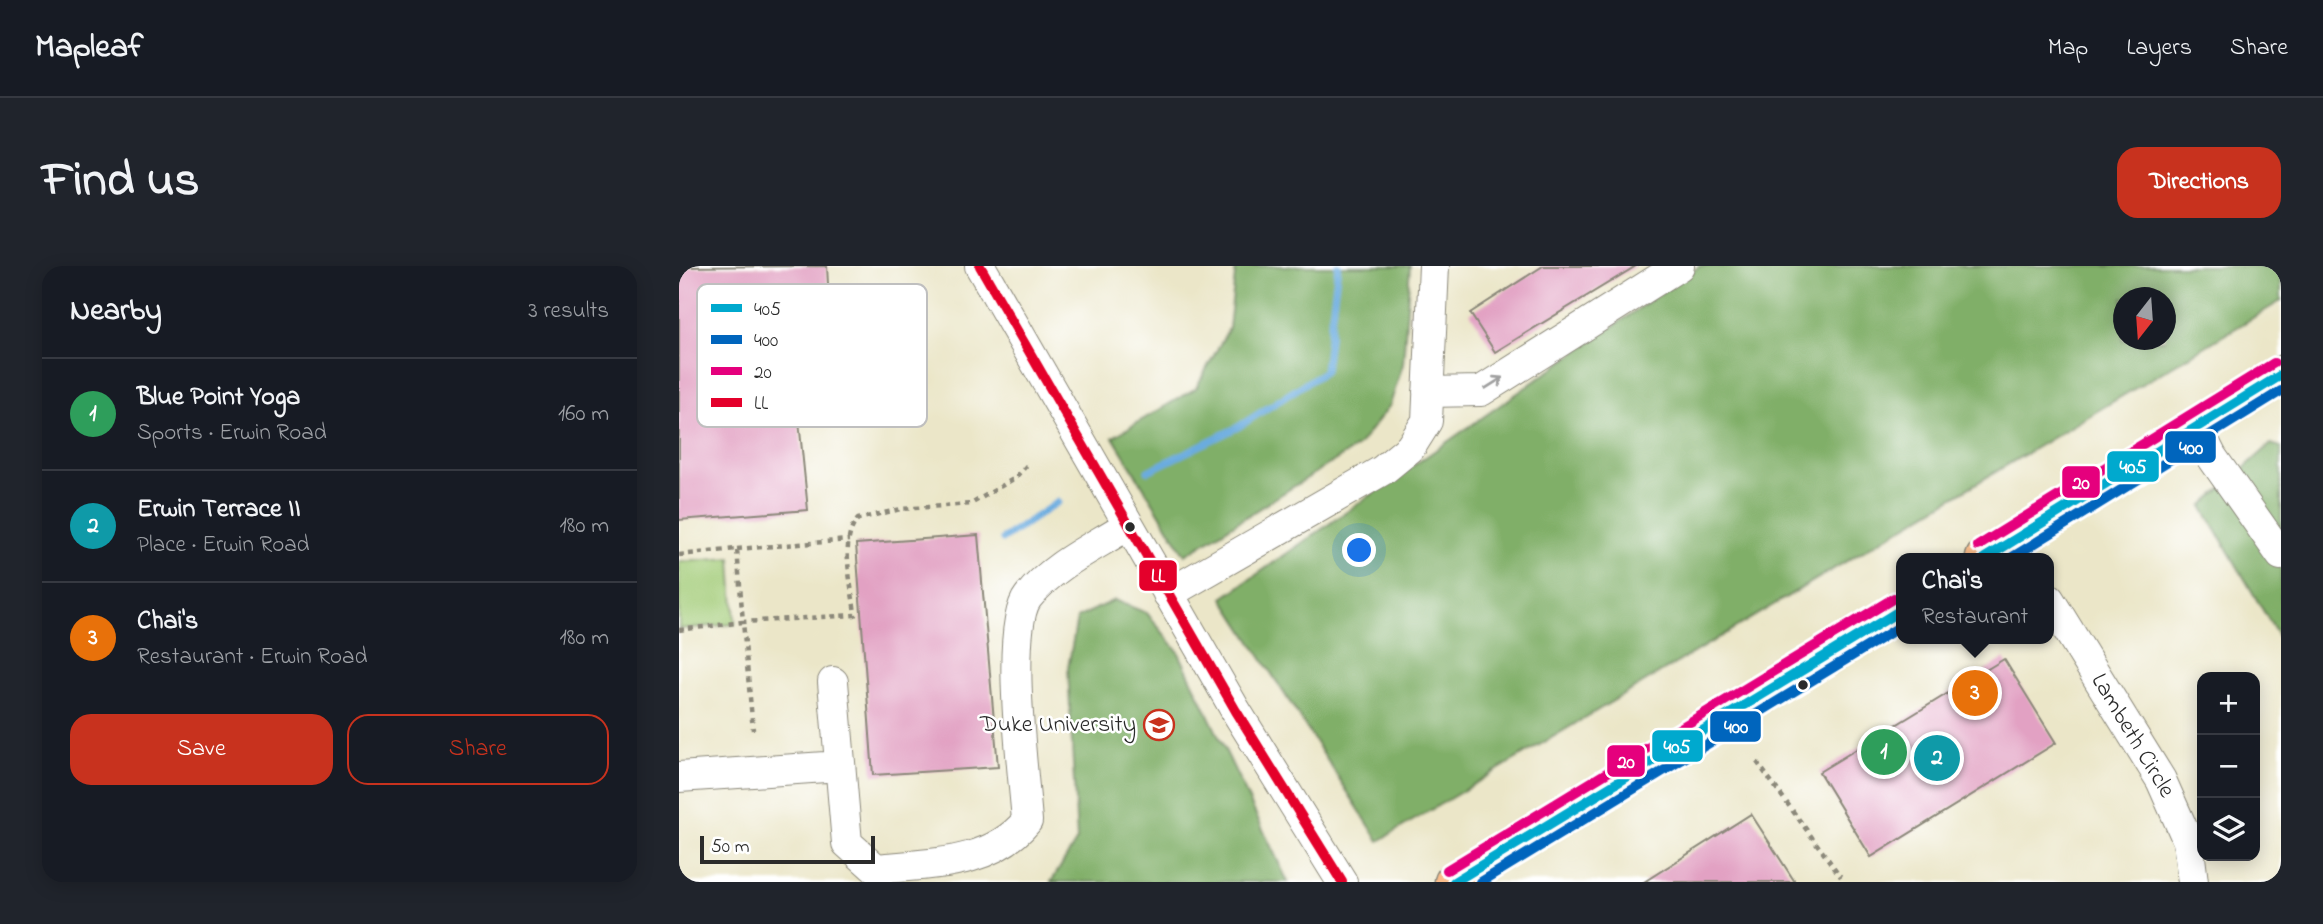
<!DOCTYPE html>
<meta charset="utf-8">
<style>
:root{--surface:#171b24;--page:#20242c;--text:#f1f3f6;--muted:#9ea1a6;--line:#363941;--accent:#c8321e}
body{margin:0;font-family:"Indie Flower",sans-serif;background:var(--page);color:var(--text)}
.controls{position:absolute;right:21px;bottom:21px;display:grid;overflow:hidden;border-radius:14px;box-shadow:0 4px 18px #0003}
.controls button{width:63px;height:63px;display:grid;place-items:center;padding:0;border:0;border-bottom:2px solid var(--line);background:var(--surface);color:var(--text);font:35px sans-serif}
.compass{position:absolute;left:1434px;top:21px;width:63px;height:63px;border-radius:50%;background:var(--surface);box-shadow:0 4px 18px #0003;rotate:197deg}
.scale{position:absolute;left:21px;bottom:18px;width:175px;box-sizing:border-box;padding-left:7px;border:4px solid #2b2b2b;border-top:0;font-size:19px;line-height:24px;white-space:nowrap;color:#2b2b2b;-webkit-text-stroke:5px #fff;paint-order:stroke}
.you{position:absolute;left:681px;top:285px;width:24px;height:24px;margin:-18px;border:5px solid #fff;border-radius:50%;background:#1a73e8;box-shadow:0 0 0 10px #1a73e833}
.badge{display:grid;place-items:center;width:46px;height:46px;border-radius:50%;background:var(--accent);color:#fff;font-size:23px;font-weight:700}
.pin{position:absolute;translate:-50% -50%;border:4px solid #fff;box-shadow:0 2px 7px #0006}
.popup{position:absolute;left:1217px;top:287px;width:158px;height:91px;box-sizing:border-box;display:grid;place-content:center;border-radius:14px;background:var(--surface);filter:drop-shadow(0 2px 5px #0005);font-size:23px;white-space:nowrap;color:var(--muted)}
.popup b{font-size:26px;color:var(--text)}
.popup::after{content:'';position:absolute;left:50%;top:100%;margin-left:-14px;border:14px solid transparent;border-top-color:var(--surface)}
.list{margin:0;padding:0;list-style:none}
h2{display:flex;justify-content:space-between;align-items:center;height:91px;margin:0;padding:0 28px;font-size:30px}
h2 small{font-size:23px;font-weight:400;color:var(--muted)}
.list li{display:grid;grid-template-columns:46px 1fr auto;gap:21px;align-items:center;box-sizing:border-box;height:112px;padding:0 28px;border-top:2px solid var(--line)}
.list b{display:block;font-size:26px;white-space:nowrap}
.list p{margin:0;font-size:23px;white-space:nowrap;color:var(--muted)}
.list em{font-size:23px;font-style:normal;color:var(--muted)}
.actions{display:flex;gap:14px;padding:21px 28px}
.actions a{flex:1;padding:16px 0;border:2px solid var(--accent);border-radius:21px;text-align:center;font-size:24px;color:var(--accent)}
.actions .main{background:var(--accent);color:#fff}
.icon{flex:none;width:38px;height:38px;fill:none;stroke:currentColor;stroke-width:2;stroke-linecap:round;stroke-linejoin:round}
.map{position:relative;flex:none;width:1602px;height:616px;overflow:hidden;border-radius:21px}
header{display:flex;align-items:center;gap:42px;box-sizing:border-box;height:98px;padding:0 35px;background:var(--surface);border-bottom:2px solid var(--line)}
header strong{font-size:33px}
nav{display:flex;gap:38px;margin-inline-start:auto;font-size:24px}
.intro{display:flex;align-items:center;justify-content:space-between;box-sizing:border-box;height:168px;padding:0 42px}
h1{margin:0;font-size:49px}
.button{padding:18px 32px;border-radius:21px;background:var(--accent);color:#fff;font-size:24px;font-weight:700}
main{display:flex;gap:42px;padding:0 42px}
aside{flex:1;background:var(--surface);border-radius:21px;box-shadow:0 4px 18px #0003}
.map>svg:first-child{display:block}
</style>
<header>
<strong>Mapleaf</strong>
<nav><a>Map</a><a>Layers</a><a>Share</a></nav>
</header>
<div class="intro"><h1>Find us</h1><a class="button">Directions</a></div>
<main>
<aside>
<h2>Nearby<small>3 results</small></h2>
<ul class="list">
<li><span class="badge" style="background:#2e9e5b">1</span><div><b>Blue Point Yoga</b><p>Sports · Erwin Road</p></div><em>160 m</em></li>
<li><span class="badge" style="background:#0f9aa8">2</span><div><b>Erwin Terrace II</b><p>Place · Erwin Road</p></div><em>180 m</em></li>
<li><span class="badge" style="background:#e8710a">3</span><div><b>Chai's</b><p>Restaurant · Erwin Road</p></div><em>180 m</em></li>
</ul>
<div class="actions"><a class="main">Save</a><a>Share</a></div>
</aside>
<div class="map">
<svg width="1602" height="616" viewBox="0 0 1602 616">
<rect width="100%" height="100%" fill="#fff"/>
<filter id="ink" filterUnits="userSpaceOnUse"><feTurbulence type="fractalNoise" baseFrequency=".0143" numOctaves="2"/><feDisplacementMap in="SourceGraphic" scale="14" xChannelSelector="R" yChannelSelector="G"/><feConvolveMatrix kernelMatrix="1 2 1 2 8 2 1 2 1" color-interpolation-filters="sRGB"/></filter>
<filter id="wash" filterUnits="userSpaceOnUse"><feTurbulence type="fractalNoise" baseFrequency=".00686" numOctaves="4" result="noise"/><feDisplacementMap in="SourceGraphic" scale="28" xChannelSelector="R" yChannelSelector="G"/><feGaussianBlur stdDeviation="1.57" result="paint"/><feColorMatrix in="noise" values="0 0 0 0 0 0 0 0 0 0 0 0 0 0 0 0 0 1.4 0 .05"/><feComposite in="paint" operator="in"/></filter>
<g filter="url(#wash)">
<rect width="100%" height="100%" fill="#ebe6c8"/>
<path fill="#a1cb76" stroke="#667b50" stroke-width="2" d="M52 292 56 358 0 363V296Z"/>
<path fill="#80af67" stroke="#566d49" stroke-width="2" fill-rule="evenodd" d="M557 0H731L724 98 711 139 679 180 506 289 434 171 517 122 550 62Z
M1021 0H1602V35L700 575 544 332ZM1444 32H1486V74H1444Z
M1592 178 1602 181V375L1523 240Z
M435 334 468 347 499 385 609 616H372L398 574 389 402 398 352Z"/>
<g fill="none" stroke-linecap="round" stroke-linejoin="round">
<path stroke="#6bacdf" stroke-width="7" d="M469 205 559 161 646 105 659 0
M324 273 379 236"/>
</g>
<g id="blocks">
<path fill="#e2a1c3" d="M148 0 152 72 112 75 129 244 0 254V1Z
M864 0H957L816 86 791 47Z
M299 269 319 501 194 509 177 278Z
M1325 393 1377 477 1192 591 1140 506Z
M1072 548 1116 616H965Z"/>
</g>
</g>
<g filter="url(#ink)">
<use href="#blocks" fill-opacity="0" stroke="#8b887a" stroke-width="2"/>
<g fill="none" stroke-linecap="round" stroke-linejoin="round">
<g stroke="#8b887a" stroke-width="32">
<path id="minor" d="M301 0 557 445 663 616
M749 126 802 125 1000 0
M1518 161 1533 191 1602 289
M489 328 704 204 731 182 748 155 755 0
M1370 333 1482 514 1509 575 1514 616
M154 416 168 577 197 603C251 597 311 600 348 555 345 512 325 361 349 331 374 299 415 281 449 259
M0 511 161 500"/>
</g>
<g stroke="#8b887a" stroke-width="41">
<path id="major" d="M1306 292 1602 109
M775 616 1222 344"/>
</g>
<path stroke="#8b887a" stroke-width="4.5" stroke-dasharray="5 5" stroke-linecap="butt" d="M58 283 170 274
M0 289 58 283 64 356 176 349C174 322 159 275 179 253L222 243 292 238 336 212 348 199
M0 364 64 356 74 464
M1078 496 1162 611"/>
<use href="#minor" stroke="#fff" stroke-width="30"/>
<use href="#major" stroke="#f9bc8a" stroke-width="38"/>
<g stroke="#fff" stroke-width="16">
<path id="bus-1" d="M1306 292 1602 109
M775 616 1222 344"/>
</g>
<g stroke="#fff" stroke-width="16">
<path id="bus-2" d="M1332 292 1602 125
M802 616 1222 360"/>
</g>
<g stroke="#fff" stroke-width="16">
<path id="bus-3" d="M1299 280 1595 97
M768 604 1215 332"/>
</g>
<g stroke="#fff" stroke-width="16">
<path id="bus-4" d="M301 0 557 445 663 616"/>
</g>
<use href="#bus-1" stroke="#00a9ce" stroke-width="10"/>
<use href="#bus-2" stroke="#0065bd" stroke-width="10"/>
<use href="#bus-3" stroke="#e5007d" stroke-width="10"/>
<use href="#bus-4" stroke="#e4002b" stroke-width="10"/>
</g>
<defs><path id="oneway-shaft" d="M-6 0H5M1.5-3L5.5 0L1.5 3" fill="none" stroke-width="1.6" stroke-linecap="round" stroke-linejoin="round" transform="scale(1.75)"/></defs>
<use stroke="#a0a0a0" href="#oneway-shaft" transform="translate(815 117) rotate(-32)"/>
</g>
<defs>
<g id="university-ring" transform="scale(1.575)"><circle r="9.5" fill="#fff" stroke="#c8321e" stroke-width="1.5"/><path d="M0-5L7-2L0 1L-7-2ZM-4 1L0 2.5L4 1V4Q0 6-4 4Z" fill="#c8321e"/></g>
</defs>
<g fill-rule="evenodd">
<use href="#university-ring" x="480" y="459"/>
</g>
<g fill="#2b2b2b" stroke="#fff" stroke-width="2.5">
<circle cx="451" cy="261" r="6"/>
<circle cx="1124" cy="419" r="6"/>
</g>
<g text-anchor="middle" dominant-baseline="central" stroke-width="5" stroke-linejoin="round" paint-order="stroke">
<g font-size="24" fill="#2b2b2b" stroke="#fff" text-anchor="end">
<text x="457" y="459">Duke University</text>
</g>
<g font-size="24" fill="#2b2b2b" stroke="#fff">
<text transform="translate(1453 470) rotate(59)">Lambeth Circle</text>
</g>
</g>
<rect x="18" y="18" width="230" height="143" rx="10" fill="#fff" stroke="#bfbfbf" stroke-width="2"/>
<rect x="32" y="38" width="31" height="8" fill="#00a9ce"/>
<rect x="32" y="69" width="31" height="9" fill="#0065bd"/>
<rect x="32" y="101" width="31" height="8" fill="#e5007d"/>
<rect x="32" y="132" width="31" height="9" fill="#e4002b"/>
<g font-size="19" fill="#2b2b2b">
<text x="75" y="49">405</text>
<text x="75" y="80">400</text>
<text x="75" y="112">20</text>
<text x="75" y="143">LL</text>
</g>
<g stroke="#fff" stroke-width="2.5">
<rect x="1485" y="164" width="53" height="34" rx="7" fill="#0065bd"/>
<rect x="1427" y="184" width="54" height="33" rx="7" fill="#00a9ce"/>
<rect x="1382" y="199" width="40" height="34" rx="7" fill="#e5007d"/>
<rect x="459" y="293" width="40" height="33" rx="7" fill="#e4002b"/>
<rect x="1030" y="444" width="53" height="33" rx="7" fill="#0065bd"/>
<rect x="972" y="463" width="53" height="34" rx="7" fill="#00a9ce"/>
<rect x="927" y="478" width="40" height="34" rx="7" fill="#e5007d"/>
</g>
<g font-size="19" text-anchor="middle" font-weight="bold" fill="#fff">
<text x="1512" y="188">400</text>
<text x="1454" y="207">405</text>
<text x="1402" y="223">20</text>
<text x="479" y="316">LL</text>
<text x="1057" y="467">400</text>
<text x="998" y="487">405</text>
<text x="947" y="502">20</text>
</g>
</svg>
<div class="controls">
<button>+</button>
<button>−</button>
<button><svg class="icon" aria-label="layers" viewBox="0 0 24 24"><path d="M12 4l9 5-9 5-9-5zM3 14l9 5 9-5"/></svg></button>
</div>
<svg class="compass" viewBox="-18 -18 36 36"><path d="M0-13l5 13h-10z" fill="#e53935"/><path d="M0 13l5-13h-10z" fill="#9ea1a6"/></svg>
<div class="scale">50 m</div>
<div class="you"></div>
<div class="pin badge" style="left:1205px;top:486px;background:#2e9e5b">1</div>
<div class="pin badge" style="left:1258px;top:492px;background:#0f9aa8">2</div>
<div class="pin badge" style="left:1296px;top:427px;background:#e8710a">3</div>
<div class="popup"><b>Chai's</b>Restaurant</div>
</div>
</main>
